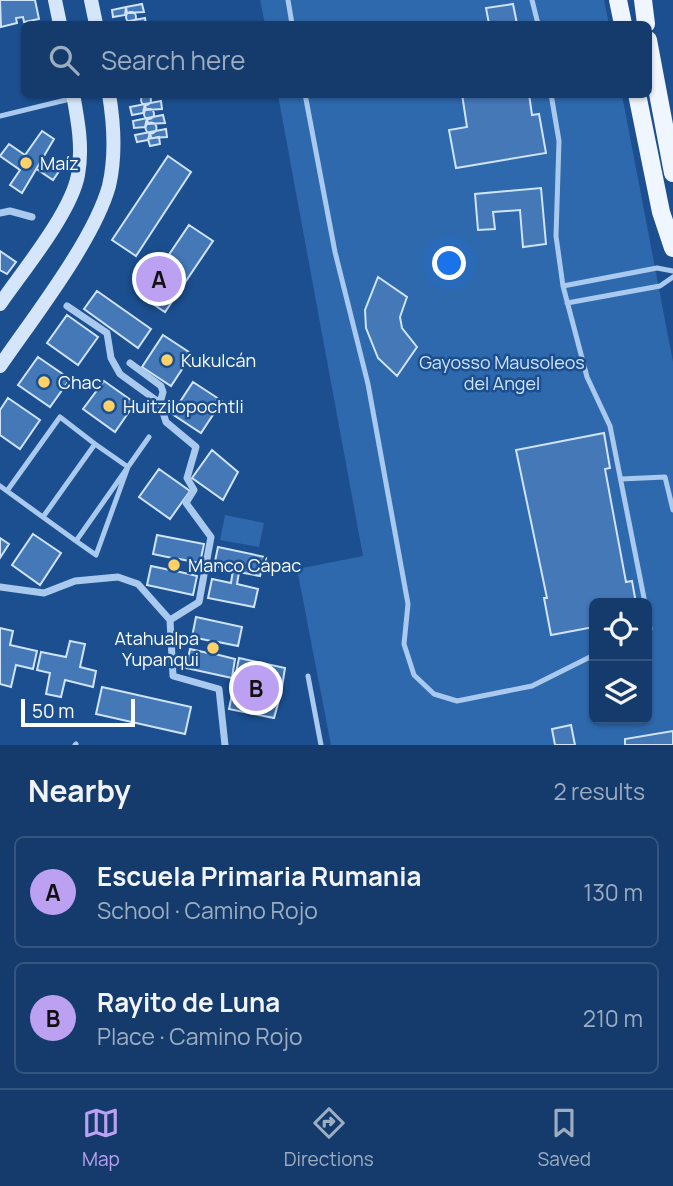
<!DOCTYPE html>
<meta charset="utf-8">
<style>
:root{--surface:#143b6b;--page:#1d4271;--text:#f1f3f6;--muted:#9dadc1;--line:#33557e;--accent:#bca0f2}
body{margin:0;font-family:Manrope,sans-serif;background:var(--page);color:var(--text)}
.controls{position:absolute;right:21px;bottom:21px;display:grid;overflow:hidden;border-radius:10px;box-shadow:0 2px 5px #0004}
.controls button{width:63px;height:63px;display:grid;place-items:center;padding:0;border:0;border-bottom:2px solid var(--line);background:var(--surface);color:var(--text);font:35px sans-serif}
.scale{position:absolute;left:21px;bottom:18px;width:114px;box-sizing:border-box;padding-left:7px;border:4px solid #fff;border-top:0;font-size:19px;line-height:24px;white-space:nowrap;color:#fff;-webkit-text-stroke:5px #1b4f8f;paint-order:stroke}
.you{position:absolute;left:450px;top:264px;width:24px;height:24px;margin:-18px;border:5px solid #fff;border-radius:50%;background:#1a73e8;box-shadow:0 0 0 10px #1a73e833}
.badge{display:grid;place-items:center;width:46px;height:46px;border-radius:50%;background:var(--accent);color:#111;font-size:23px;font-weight:700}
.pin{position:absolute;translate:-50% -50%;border:4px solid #fff;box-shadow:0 2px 7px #0006}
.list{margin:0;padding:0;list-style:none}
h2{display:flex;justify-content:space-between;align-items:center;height:91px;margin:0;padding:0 28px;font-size:30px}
h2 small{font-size:23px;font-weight:400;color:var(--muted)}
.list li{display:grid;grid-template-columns:46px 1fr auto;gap:21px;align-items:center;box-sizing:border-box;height:112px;margin:0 14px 14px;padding:0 14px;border:2px solid var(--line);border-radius:10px}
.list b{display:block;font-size:26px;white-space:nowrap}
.list p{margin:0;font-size:23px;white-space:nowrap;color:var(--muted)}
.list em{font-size:23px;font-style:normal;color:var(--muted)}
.icon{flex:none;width:38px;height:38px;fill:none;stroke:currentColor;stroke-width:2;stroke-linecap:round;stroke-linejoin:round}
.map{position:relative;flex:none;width:673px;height:745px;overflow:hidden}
.search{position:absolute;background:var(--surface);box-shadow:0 2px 5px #0004;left:21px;right:21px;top:21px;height:77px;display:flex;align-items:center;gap:18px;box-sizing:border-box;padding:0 24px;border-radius:10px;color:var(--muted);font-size:26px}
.sheet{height:343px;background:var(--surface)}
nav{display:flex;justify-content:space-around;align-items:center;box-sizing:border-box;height:98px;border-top:2px solid var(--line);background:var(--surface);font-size:19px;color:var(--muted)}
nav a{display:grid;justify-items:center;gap:4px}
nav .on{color:var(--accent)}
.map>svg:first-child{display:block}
</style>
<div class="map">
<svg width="673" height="745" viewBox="0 0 673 745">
<rect width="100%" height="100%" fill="#1b4f8f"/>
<path fill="#2e69ad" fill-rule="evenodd" d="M260 0H604L609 24H265Z
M278 95H622L673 362V745H331L297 569 363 556ZM594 603H647V719H594Z
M225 515 264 523 259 547 220 540Z"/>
<path fill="#4478b7" stroke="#cfe3fa" stroke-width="2" d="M0 0H35L39 19 24 22 23 17 16 18 17 23 1 27Z
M142 4 144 12 127 13 126 7Z
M513 4 517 24H489L486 8Z
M126 7 125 15 113 17 112 10Z
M126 17a5 5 0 1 1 10 0a5 5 0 1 1-10 0Z
M145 18 146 24H130L129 21Z
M462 94H529L532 115 539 114 546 153 456 168 449 130 467 127Z
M141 100a5 5 0 1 1 10 0a5 5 0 1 1-10 0Z
M161 101 162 109 146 110 145 104Z
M145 104 143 113 132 115 130 107Z
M144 114a5 5 0 1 1 10 0a5 5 0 1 1-10 0Z
M163 115 165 123 148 124 147 118Z
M147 118 145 127 134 128 133 121Z
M145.5 128a5.5 5.5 0 1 1 11 0a5.5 5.5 0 1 1-11 0Z
M166 129 167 137 151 138 150 132Z
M42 131 54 139 22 193 10 185 20 170 0 156 9 144 25 155Z
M150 132 148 140 137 142 135 135Z
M159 137 160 144 150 146 148 139Z
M168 156 191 172 136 256 112 240Z
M62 167 53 180 38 170Z
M541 188 546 244 523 247 520 210 493 212 495 229 478 230 475 194Z
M189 225 213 241 165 312 141 296Z
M0 251 16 262 7 274 0 270Z
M378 277 407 297 400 317 402 328 417 347 397 376 378 358 366 328 365 310Z
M97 291 151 329 138 348 84 309Z
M67 315 98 337 78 365 47 343Z
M163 335 192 354 171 386 142 367Z
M38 357 70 379 50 407 18 385Z
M104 381 135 403 115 432 83 409Z
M193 382 222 401 201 433 172 414Z
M8 398 40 420 20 449 0 435V410Z
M604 433 610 468 605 469 626 582 632 581 636 603H594V627L551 635 544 598H547L516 450Z
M212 450 238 472 223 500 192 478Z
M159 469 190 491 170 519 139 497Z
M33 534 61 553 40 585 12 565Z
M157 535 204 544 200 563 179 559 176 571 197 576 193 595 147 585 151 566 170 570 172 558 153 554Z
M0 538 9 544 0 558Z
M218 547 265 557 260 576 239 572 237 584 258 589 254 607 208 598 212 579 231 583 233 570 214 566Z
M196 617 242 627 238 646 218 642 215 654 235 659 232 678 186 668 190 649 208 653 211 641 192 637Z
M0 628 13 631 10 645 37 651 33 669 16 665 11 687 0 684Z
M70 641 85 644 80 667 96 671 93 687 65 680 61 697 46 694 50 673 37 670 41 652 66 657Z
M239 658 285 668 282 687 260 683 258 695 279 700 274 718 229 709 233 690 252 694 254 681 235 678Z
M102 687 191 707 185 734 96 714Z
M571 725 575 745H555L552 729Z
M673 731V745H625V739Z"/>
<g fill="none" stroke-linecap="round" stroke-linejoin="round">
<path stroke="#a9c9ee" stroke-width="5" d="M288 0 292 24
M532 0 538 24
M305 94 335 252 368 384 408 604 404 644 414 675 434 694 457 701 532 686 594 655
M551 94 559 141 556 236 563 286 587 377 610 426 645 603
M0 116 74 98
M563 286 657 268 673 271
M567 303 660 286 673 277
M621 479 665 477 673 510
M0 486 76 541 149 437
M7 491 60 417 95 444 43 517
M76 541 96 555 128 467 95 444
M647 612 650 629 647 631
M308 676 321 745
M75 745 76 744"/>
<path stroke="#a9c9ee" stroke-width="7" d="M0 213 10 211 32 217
M130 363 161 386 163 392 160 403
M0 587 44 593 75 581 118 577 138 584 170 620 199 602 211 537 186 503 194 490 187 478 196 447 166 422 160 403 120 374 111 358 107 333 67 306
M170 620 173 676 219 689 225 745"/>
<path stroke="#d6e6fa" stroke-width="14" d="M55 0 60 24
M91 0 96 24
M0 304C22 272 71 213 78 175 83 148 78 121 73 94
M0 366C33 318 94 240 109 186 116 156 114 124 109 94"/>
<path stroke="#f0f6ff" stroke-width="18" d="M618 0 623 24
M643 0 646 24
M648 40 673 173
M637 94 661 212 673 248"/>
</g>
<g fill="#ffd166" stroke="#1b4f8f" stroke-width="2.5">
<circle cx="26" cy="163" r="7"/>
<circle cx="167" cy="360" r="7"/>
<circle cx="44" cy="382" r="7"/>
<circle cx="109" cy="406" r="7"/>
<circle cx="174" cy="565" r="7"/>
<circle cx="213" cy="648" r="7"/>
</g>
<g text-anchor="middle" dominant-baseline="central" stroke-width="5" stroke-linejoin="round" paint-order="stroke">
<g font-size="18" fill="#fff" stroke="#1b4f8f" text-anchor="start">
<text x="40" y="163">Maíz</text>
<text x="181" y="360">Kukulcán</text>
<text x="58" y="382">Chac</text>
<text x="123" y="406">Huitzilopochtli</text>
<text x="188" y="565">Manco Cápac</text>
<text x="199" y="638" text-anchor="end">Atahualpa<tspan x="199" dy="21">Yupanqui</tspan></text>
</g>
<g font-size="18" fill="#cfe3fa" stroke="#1b4f8f">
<text x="502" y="362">Gayosso Mausoleos<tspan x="502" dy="21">del Angel</tspan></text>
</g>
</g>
</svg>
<div class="controls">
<button><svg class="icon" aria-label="locate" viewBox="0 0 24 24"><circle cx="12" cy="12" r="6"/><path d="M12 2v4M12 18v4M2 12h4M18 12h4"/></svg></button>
<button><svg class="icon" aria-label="layers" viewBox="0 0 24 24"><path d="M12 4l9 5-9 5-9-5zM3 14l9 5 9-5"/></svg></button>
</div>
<div class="scale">50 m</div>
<div class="you"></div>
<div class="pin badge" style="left:159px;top:279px">A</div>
<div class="pin badge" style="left:256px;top:688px">B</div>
<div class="search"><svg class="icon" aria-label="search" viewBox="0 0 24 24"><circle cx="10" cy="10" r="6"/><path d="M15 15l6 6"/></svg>Search here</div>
</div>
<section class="sheet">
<h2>Nearby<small>2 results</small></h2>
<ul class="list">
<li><span class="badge">A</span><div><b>Escuela Primaria Rumania</b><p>School · Camino Rojo</p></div><em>130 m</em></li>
<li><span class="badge">B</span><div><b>Rayito de Luna</b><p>Place · Camino Rojo</p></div><em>210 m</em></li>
</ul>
</section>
<nav>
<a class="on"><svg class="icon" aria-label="map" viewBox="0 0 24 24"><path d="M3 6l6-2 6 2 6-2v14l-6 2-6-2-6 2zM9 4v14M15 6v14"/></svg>Map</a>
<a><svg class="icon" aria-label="directions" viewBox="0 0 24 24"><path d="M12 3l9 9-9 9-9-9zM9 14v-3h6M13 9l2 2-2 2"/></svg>Directions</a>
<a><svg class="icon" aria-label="saved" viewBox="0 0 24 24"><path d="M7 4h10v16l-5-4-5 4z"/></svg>Saved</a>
</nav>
